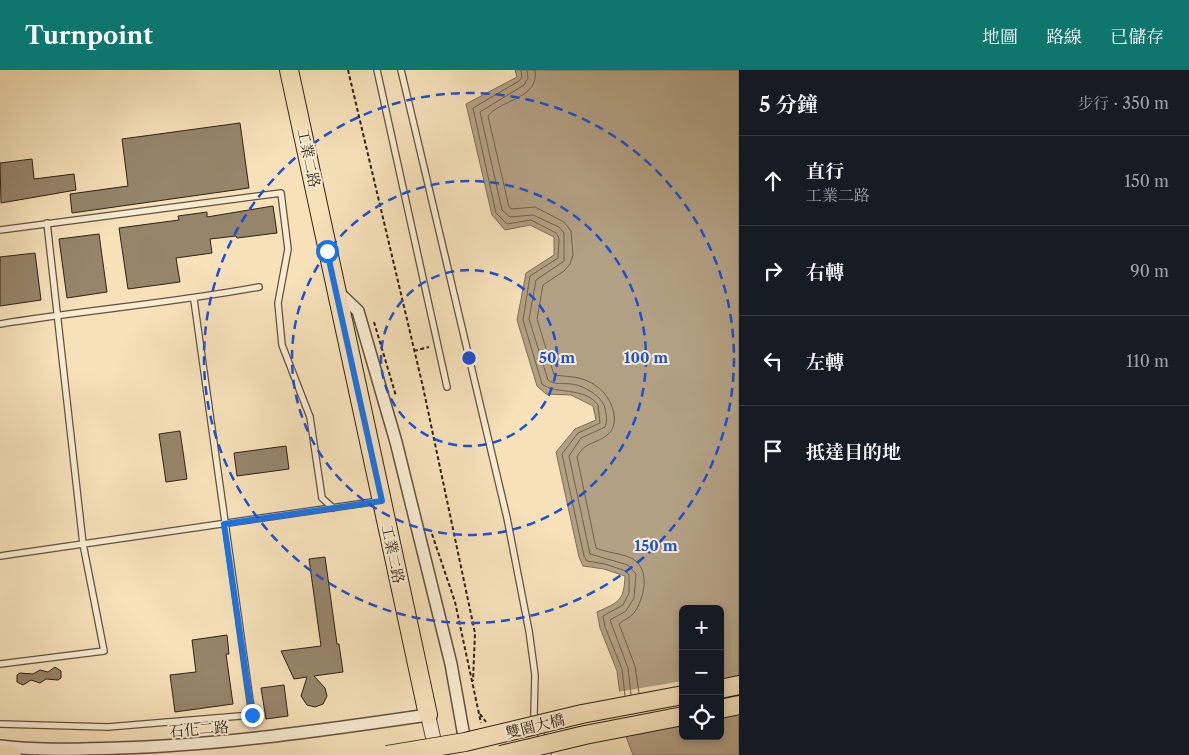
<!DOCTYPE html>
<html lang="zh-TW">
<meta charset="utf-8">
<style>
:root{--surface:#171b24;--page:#20242c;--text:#f1f3f6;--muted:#9ea1a6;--line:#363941;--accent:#0f766e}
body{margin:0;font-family:"Libre Caslon Text","Noto Serif TC",serif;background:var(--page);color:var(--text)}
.controls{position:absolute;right:15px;bottom:15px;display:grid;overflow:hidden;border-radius:8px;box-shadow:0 2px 8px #0003}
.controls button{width:45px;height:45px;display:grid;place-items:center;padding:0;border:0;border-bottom:1px solid var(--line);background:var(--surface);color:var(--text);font:25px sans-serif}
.stop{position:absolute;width:15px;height:15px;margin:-11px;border:4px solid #1a73e8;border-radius:50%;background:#fff}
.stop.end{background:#1a73e8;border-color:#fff;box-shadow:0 1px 5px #0008}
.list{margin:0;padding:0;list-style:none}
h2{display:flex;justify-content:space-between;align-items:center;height:65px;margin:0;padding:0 20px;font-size:21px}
h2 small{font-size:16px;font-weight:400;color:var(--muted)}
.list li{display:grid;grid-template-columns:32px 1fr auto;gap:15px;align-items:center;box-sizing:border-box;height:90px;padding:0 20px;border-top:1px solid var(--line)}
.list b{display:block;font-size:19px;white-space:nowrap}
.list p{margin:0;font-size:16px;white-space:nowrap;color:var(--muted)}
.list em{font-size:16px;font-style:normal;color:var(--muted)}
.icon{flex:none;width:28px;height:28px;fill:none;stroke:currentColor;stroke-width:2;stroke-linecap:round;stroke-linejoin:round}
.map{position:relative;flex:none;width:739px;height:685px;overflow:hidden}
header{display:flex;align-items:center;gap:30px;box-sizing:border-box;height:70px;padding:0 25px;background:var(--accent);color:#fff}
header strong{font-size:24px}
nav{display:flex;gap:28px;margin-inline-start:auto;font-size:18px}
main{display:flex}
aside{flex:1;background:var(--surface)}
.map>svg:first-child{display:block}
</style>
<header>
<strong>Turnpoint</strong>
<nav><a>地圖</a><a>路線</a><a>已儲存</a></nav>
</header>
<main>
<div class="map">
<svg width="739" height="685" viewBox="0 0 739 685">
<rect width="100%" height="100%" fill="#f6e1b9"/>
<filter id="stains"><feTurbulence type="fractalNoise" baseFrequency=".004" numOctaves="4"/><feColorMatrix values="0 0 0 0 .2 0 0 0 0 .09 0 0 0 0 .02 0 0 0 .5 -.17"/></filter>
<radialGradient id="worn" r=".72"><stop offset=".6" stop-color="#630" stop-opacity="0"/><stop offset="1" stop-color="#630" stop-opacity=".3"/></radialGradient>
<path fill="#b2a082" stroke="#7e6e57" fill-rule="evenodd" d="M515 0H739V685H633L625 664 617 601 600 558 597 542C619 532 624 531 625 506L604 499 583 496 579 487 556 382 575 359 596 350 593 336 571 325 546 324 537 316 517 250 526 203 554 185V167L530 155 505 160 492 145 466 34 517 7ZM683 539H720V666H683Z"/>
<path fill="#f6e1b9" d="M683 611V655L623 667 617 622Z"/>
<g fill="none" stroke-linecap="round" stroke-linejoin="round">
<path stroke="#70614c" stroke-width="1" d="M521 0 522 7 519 11 473 38 496 143 507 154 531 150 556 163 559 168 558 188 530 206 523 250 542 314C555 325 584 316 598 335L600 353 578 363 562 384 584 486 587 491 605 494 626 501 629 505V523L623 535 603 546 605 557 622 599 625 626
M527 0 528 8 524 15 480 42 502 140 510 147 533 145 559 157 564 163V191L536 210 529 249 548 310C554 315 563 313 571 314 583 315 602 326 605 338 606 345 608 350 605 357L581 368 569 386 590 484 628 495 636 504 634 528 626 541 610 550 628 598 631 625
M535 0C540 29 501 29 488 46L509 137 512 139 535 137 564 152 571 161 573 185 570 194 564 201 543 215 537 249 554 305C560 306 567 306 573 307 594 310 610 323 614 344 615 352 614 360 607 365 595 375 585 371 577 387L596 478C607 483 622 483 633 489 651 500 644 529 634 543 630 548 623 550 619 554L635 596 639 623"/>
</g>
<path fill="#96856b" stroke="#2f2216" d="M240 53 249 118 72 143 70 124 128 116 122 69Z
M32 89 34 109 74 104 76 120 1 133 0 93Z
M273 136 277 163 237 168 236 166 210 169 212 183 176 188 180 212 128 219 119 158 179 150 178 146 207 142V147Z
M99 164 107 222 67 228 59 169Z
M35 183 41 230 0 236V187Z
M180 361 187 409 166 412 159 364Z
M286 376 289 399 237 406 234 383Z
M325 487 337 574H339L343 602 314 606 325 618 327 626 323 634 315 637 307 635 301 626 307 607 294 609 281 581 321 576 309 489Z
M227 565 229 584H226L233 634 175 642 170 605 196 602 192 570Z
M55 597 61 601V608L58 610 46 609 40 613 31 610 23 615 17 612V605L20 603 33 604 40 600 48 602Z
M284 615 288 646 266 649 261 618Z"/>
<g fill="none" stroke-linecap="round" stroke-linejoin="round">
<g stroke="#61523f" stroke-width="8">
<path id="service" d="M377 0 447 317
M401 0 507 448 529 561 535 605 534 644 548 685
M0 160 281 123 288 179 278 233 282 275 310 347 322 428 333 438
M0 254C86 240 173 233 259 217
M0 486 379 431
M0 594 104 581 83 474 47 153
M0 654 108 657 252 645 194 230"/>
</g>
<g stroke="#61523f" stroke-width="14">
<path id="minor" d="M337 221 358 241 396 372 451 594 465 672
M0 676C39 681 79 679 118 678 223 675 325 660 428 645"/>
</g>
<g stroke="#61523f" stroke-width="16">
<path id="tertiary" d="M428 645 437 685"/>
</g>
<g stroke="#2f2216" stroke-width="20">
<path id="primary" d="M289 0 428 645
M720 619 739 615
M720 639 739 635
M0 684 12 685"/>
</g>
<path stroke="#2f2216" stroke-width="2" stroke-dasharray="4 2.5" stroke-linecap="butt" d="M348 0 423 317 468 530 475 563 473 611
M374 252 396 326
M414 281 429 277
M432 464 455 532 481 653
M480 644 486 652"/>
<use href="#service" stroke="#f9ecd2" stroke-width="5.5"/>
<use href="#minor" stroke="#f9ecd2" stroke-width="11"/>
<use href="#tertiary" stroke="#f9ecd2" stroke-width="14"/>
<use href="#primary" stroke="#f6e1b9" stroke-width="18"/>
<g stroke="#2f2216" stroke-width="20" stroke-linecap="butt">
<path id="primary-bridge" d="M387 685 465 672 582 644 683 625
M501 685 585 665 683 646"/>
</g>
<use href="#primary-bridge" stroke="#f6e1b9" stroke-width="18"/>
</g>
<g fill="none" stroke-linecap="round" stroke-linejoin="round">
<path stroke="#1a73e8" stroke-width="6" d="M252 645 224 454 382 431 327 181"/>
</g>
<g fill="none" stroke="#1d4ed8" stroke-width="2.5" stroke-dasharray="9 6">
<circle cx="469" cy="288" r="88"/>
<circle cx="469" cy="288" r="177"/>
<circle cx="469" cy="288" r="265"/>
</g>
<g text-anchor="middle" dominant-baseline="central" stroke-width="4" stroke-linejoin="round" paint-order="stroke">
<g font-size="15" fill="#2f2216" stroke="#f9ecd2">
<text transform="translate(309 88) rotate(78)">工業二路</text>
<text transform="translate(393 484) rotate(78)">工業二路</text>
<text transform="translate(535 656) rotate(-14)">雙園大橋</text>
<text transform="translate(199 659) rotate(-5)">石化二路</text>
</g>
</g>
<circle cx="469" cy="288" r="8" fill="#1d4ed8" stroke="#f9ecd2" stroke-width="2.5"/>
<g font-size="15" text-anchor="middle" font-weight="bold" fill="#1d4ed8" stroke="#f9ecd2" stroke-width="4" stroke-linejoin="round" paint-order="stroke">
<text x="557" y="293">50 m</text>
<text x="646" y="293">100 m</text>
<text x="656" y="481">150 m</text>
</g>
<rect width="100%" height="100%" filter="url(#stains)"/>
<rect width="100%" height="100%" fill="url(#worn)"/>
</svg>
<div class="controls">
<button>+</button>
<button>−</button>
<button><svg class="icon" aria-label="locate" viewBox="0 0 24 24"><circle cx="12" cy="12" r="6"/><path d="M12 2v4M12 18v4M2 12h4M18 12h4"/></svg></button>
</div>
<div class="stop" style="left:327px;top:181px"></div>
<div class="stop end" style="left:252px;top:645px"></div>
</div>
<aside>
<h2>5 分鐘<small>步行 · 350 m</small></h2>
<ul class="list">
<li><svg class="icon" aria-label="ahead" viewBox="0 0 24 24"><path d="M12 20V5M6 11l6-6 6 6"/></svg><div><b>直行</b><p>工業二路</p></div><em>150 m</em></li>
<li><svg class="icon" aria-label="right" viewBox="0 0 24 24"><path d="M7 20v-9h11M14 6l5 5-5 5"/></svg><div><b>右轉</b></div><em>90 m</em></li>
<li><svg class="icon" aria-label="left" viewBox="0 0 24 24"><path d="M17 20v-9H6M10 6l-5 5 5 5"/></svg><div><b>左轉</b></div><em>110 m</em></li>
<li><svg class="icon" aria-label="arrive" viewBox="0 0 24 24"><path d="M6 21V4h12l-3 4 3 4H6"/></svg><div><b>抵達目的地</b></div></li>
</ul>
</aside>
</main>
